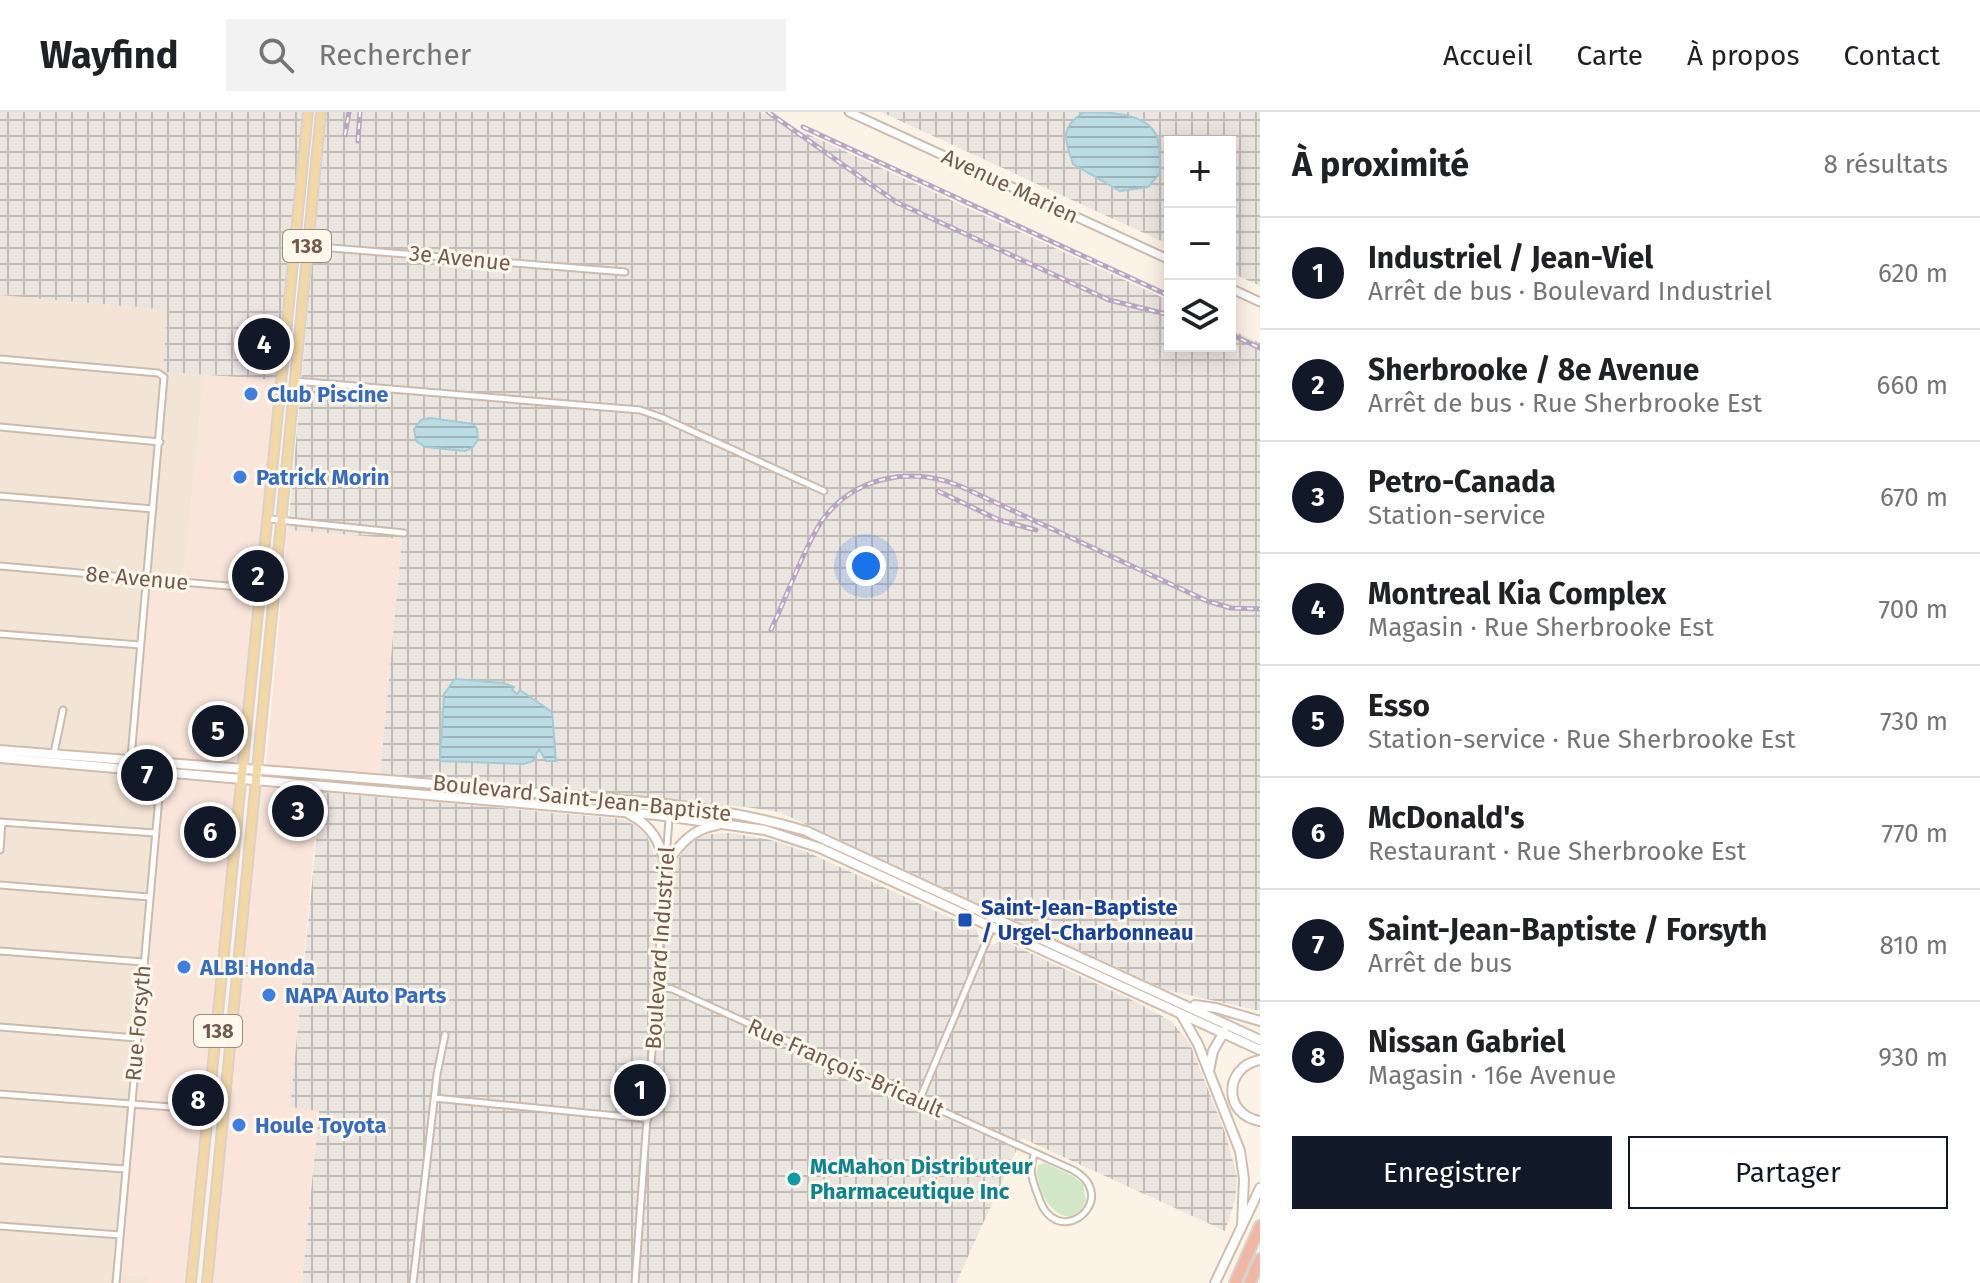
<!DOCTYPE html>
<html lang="fr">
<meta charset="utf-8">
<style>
:root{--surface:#fff;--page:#f2f2f2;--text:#202124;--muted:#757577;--line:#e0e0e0;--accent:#111827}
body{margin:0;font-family:"Fira Sans",sans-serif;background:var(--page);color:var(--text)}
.controls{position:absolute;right:24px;top:24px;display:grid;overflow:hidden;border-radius:0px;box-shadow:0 4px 20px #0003}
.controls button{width:72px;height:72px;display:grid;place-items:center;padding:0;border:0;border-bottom:2px solid var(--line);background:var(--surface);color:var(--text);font:40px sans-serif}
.you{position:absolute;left:866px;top:454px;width:28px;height:28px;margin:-20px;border:6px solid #fff;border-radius:50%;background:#1a73e8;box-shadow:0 0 0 12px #1a73e833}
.badge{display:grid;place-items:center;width:52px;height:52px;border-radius:50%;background:var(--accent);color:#fff;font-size:26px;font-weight:700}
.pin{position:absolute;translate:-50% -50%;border:4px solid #fff;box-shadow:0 2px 8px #0006}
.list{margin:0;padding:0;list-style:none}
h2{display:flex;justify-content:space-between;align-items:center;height:104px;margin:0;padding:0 32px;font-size:34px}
h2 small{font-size:26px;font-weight:400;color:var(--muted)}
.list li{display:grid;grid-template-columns:52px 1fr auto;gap:24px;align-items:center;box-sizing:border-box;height:112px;padding:0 32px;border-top:2px solid var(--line)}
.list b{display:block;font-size:30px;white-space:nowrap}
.list p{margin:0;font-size:26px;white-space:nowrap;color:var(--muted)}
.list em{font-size:26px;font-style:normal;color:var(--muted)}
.actions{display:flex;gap:16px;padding:24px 32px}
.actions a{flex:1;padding:18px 0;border:2px solid var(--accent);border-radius:0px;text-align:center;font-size:28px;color:var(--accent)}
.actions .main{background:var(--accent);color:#fff}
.icon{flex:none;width:44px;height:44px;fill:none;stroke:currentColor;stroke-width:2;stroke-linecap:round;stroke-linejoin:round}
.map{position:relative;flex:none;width:1260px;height:1171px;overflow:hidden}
header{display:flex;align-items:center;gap:48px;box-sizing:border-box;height:112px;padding:0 40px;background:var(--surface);border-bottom:2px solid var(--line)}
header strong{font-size:38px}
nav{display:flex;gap:44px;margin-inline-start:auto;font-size:28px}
.search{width:560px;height:72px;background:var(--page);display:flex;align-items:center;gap:20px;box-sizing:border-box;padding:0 28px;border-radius:0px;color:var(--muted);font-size:30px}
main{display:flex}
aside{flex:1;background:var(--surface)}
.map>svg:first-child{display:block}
</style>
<header>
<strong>Wayfind</strong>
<div class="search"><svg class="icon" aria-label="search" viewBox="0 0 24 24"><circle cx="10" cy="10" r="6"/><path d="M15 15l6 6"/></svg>Rechercher</div>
<nav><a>Accueil</a><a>Carte</a><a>À propos</a><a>Contact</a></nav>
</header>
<main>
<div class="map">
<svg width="1260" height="1171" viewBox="0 0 1260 1171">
<defs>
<pattern id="industrial-grid" width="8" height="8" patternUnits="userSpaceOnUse" patternTransform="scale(2)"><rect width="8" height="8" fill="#ebe5e0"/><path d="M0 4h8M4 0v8" fill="none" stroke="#c3bdb8"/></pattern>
<pattern id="water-rules" width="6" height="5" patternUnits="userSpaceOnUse" patternTransform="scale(2)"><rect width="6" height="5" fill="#bcdce3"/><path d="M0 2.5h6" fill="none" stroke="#9db5ba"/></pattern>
</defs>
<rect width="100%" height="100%" fill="#fbf3e6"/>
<path fill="#f2e5d5" d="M0 183 168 198 163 260 204 263 183 470 131 648 0 638Z
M0 646 161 660 118 1162 149 1165 148 1171H0Z"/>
<path fill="#fae5db" d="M204 263 281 268 191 1171H148V1165L117 1162 161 660 130 657 147 467 183 469Z
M287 418 402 427 380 667 266 656Z
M255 675 319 680 291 988 319 993 302 1171H207Z"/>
<path fill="url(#industrial-grid)" d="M0 0H307L281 268 163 260 167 198 0 183Z
M326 0H760L1170 189V234H1230V217L1260 231V899L1166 878 779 700 746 695 380 664 402 427 288 418Z
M881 0H1260V174L1230 160V30H1170V133Z
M321 680 624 707 639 716 647 724 654 742 678 747 687 734 698 726 711 722 730 721 771 728 807 740 977 818 979 827 993 833 1002 828 1136 890 1171 909 1190 932 1226 1023 1237 1065 1235 1089 1225 1119 1022 1026 956 1171H302L319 999 290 995Z"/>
<path fill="#d2e7c6" d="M1045 1051 1073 1064 1083 1072 1086 1089C1066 1131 1031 1077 1038 1053Z"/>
<path fill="url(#water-rules)" stroke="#a3cbd4" stroke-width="2" d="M1084 0C1107 0 1151 0 1158 28 1160 38 1160 50 1160 61L1148 75 1120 79 1073 52C1065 27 1059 16 1084 0Z
M430 306 473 312 477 317 478 328 472 336 465 339 425 335 416 329 414 317 421 308Z
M455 567 503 571 514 575 512 578 517 582 520 578 552 600 556 649H546L539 637 533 649 524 652 440 649 444 582Z"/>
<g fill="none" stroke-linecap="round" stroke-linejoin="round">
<g stroke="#cbbbad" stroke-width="9">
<path id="minor" d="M295 133 625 160
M0 247 158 261 164 265 130 657
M295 269 640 298 663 306 824 379
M0 315 160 330
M0 384 153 397
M269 407 404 421
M0 454 274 478
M0 522 140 533
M54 641 63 598
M0 710 155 721
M0 738 2 710
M0 773 149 785
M0 839 143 850
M224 856 306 861
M657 874 672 877 1073 1058C1117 1082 1072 1129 1047 1101 1041 1095 1039 1085 1036 1078 1031 1064 1029 1055 1035 1041
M0 915 137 926
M0 982 224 999
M434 986 648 1007
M919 989 993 813
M0 1048 125 1057
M0 1114 120 1123
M116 1171 162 651
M413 1171 437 962 445 923
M635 1171 670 693"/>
</g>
<g stroke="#cbbbad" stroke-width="11">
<path id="tertiary" d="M849 0 1170 148
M1230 176 1260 190"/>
</g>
<g stroke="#d0bdae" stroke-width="12">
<path id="secondary" d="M0 638C171 652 342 663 513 679 613 688 709 690 806 719L1260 928
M0 646 657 703 765 718 820 736 1260 938
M629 702C652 714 659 729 666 752
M666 752C680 732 692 717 717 713
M1195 893 1216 896 1260 909
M1182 904 1198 932 1240 1039 1244 1067 1242 1114
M1260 948C1223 955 1223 1003 1260 1009
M1209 959 1213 939 1224 920
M1215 1171 1260 1076"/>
</g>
<g stroke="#d8d1cd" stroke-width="12">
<path id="primary" d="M191 1171 308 0
M207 1171 321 0"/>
</g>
<g stroke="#d8d1cd" stroke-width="14">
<path id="motorway" d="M1235 1171 1260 1114
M1250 1171 1260 1147"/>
</g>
<use href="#minor" stroke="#fff" stroke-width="5"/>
<use href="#tertiary" stroke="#fff" stroke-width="7"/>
<use href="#secondary" stroke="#fff" stroke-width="8"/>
<use href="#primary" stroke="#f4d8a4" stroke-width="8"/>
<use href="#motorway" stroke="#f0b8a2" stroke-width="10"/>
<g stroke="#b6a5c3" stroke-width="5">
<path id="rail" d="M768 0 896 90 1109 188 1170 203
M803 15 1170 184
M345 23 349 0
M358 29 360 0
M1230 222 1260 236
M938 379 999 408 1036 418
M771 518C786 486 803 438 821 410 853 364 911 354 960 374L1207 489 1231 496 1260 497"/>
</g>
<use href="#rail" stroke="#fef7ec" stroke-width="2" stroke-dasharray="6" stroke-linecap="butt"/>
</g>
<g fill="#3f7fe0" stroke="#fef7ec" stroke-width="3">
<circle cx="251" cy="282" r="8"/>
<circle cx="240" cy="365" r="8"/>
<circle cx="184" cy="855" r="8"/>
<circle cx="269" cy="883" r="8"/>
<circle cx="239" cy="1013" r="8"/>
</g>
<rect fill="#1a4fb4" stroke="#fef7ec" stroke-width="3" x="957" y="800" width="16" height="16" rx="4"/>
<circle fill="#0f9aa8" stroke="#fef7ec" stroke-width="3" cx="794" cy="1067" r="8"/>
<g text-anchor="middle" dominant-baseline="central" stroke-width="6" stroke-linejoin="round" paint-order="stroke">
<g fill="#fef7ec" stroke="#9c8a7d" stroke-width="2">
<rect x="283" y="118" width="48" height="32" rx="6"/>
<rect x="194" y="903" width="48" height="32" rx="6"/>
</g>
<g font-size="20" font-weight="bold" fill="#725b4d">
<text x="307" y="134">138</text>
<text x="218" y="919">138</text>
</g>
<g font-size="22" fill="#725b4d" stroke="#fef7ec">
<text transform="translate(1010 74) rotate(25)">Avenue Marien</text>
<text transform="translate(460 146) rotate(6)">3e Avenue</text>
<text transform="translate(137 466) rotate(5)">8e Avenue</text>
<text transform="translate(582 686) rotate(6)">Boulevard Saint-Jean-Baptiste</text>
<text transform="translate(660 836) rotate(-86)">Boulevard Industriel</text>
<text transform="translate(138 911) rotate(-85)">Rue Forsyth</text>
<text transform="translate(846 956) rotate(24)">Rue François-Bricault</text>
</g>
<g font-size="22" font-weight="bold" fill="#366cbe" stroke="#fef7ec" text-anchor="start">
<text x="267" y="282">Club Piscine</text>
<text x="256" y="365">Patrick Morin</text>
<text x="200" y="855">ALBI Honda</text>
<text x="285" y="883">NAPA Auto Parts</text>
<text x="255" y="1013">Houle Toyota</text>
</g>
<g font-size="22" font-weight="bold" fill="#164399" stroke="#fef7ec" text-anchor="start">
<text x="981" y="795">Saint-Jean-Baptiste<tspan x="981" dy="25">/ Urgel-Charbonneau</tspan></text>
</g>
<g font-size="22" font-weight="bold" fill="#0d838f" stroke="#fef7ec" text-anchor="start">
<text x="810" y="1054">McMahon Distributeur<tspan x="810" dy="25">Pharmaceutique Inc</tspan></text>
</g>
</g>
</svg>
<div class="controls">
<button>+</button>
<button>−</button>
<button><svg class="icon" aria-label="layers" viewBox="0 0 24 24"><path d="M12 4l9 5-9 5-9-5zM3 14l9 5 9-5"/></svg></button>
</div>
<div class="you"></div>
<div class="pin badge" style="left:640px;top:978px">1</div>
<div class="pin badge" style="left:258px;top:464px">2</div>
<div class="pin badge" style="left:298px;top:699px">3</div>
<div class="pin badge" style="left:264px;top:232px">4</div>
<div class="pin badge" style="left:218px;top:619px">5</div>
<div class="pin badge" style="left:210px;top:720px">6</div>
<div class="pin badge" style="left:147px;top:663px">7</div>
<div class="pin badge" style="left:198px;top:988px">8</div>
</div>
<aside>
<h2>À proximité<small>8 résultats</small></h2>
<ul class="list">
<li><span class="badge">1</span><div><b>Industriel / Jean-Viel</b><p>Arrêt de bus · Boulevard Industriel</p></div><em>620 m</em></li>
<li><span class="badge">2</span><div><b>Sherbrooke / 8e Avenue</b><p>Arrêt de bus · Rue Sherbrooke Est</p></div><em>660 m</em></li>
<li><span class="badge">3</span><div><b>Petro-Canada</b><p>Station-service</p></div><em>670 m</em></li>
<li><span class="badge">4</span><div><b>Montreal Kia Complex</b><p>Magasin · Rue Sherbrooke Est</p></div><em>700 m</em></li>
<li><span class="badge">5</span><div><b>Esso</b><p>Station-service · Rue Sherbrooke Est</p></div><em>730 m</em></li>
<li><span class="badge">6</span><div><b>McDonald's</b><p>Restaurant · Rue Sherbrooke Est</p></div><em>770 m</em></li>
<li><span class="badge">7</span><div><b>Saint-Jean-Baptiste / Forsyth</b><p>Arrêt de bus</p></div><em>810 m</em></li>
<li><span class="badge">8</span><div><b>Nissan Gabriel</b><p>Magasin · 16e Avenue</p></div><em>930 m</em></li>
</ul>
<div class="actions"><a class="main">Enregistrer</a><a>Partager</a></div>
</aside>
</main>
